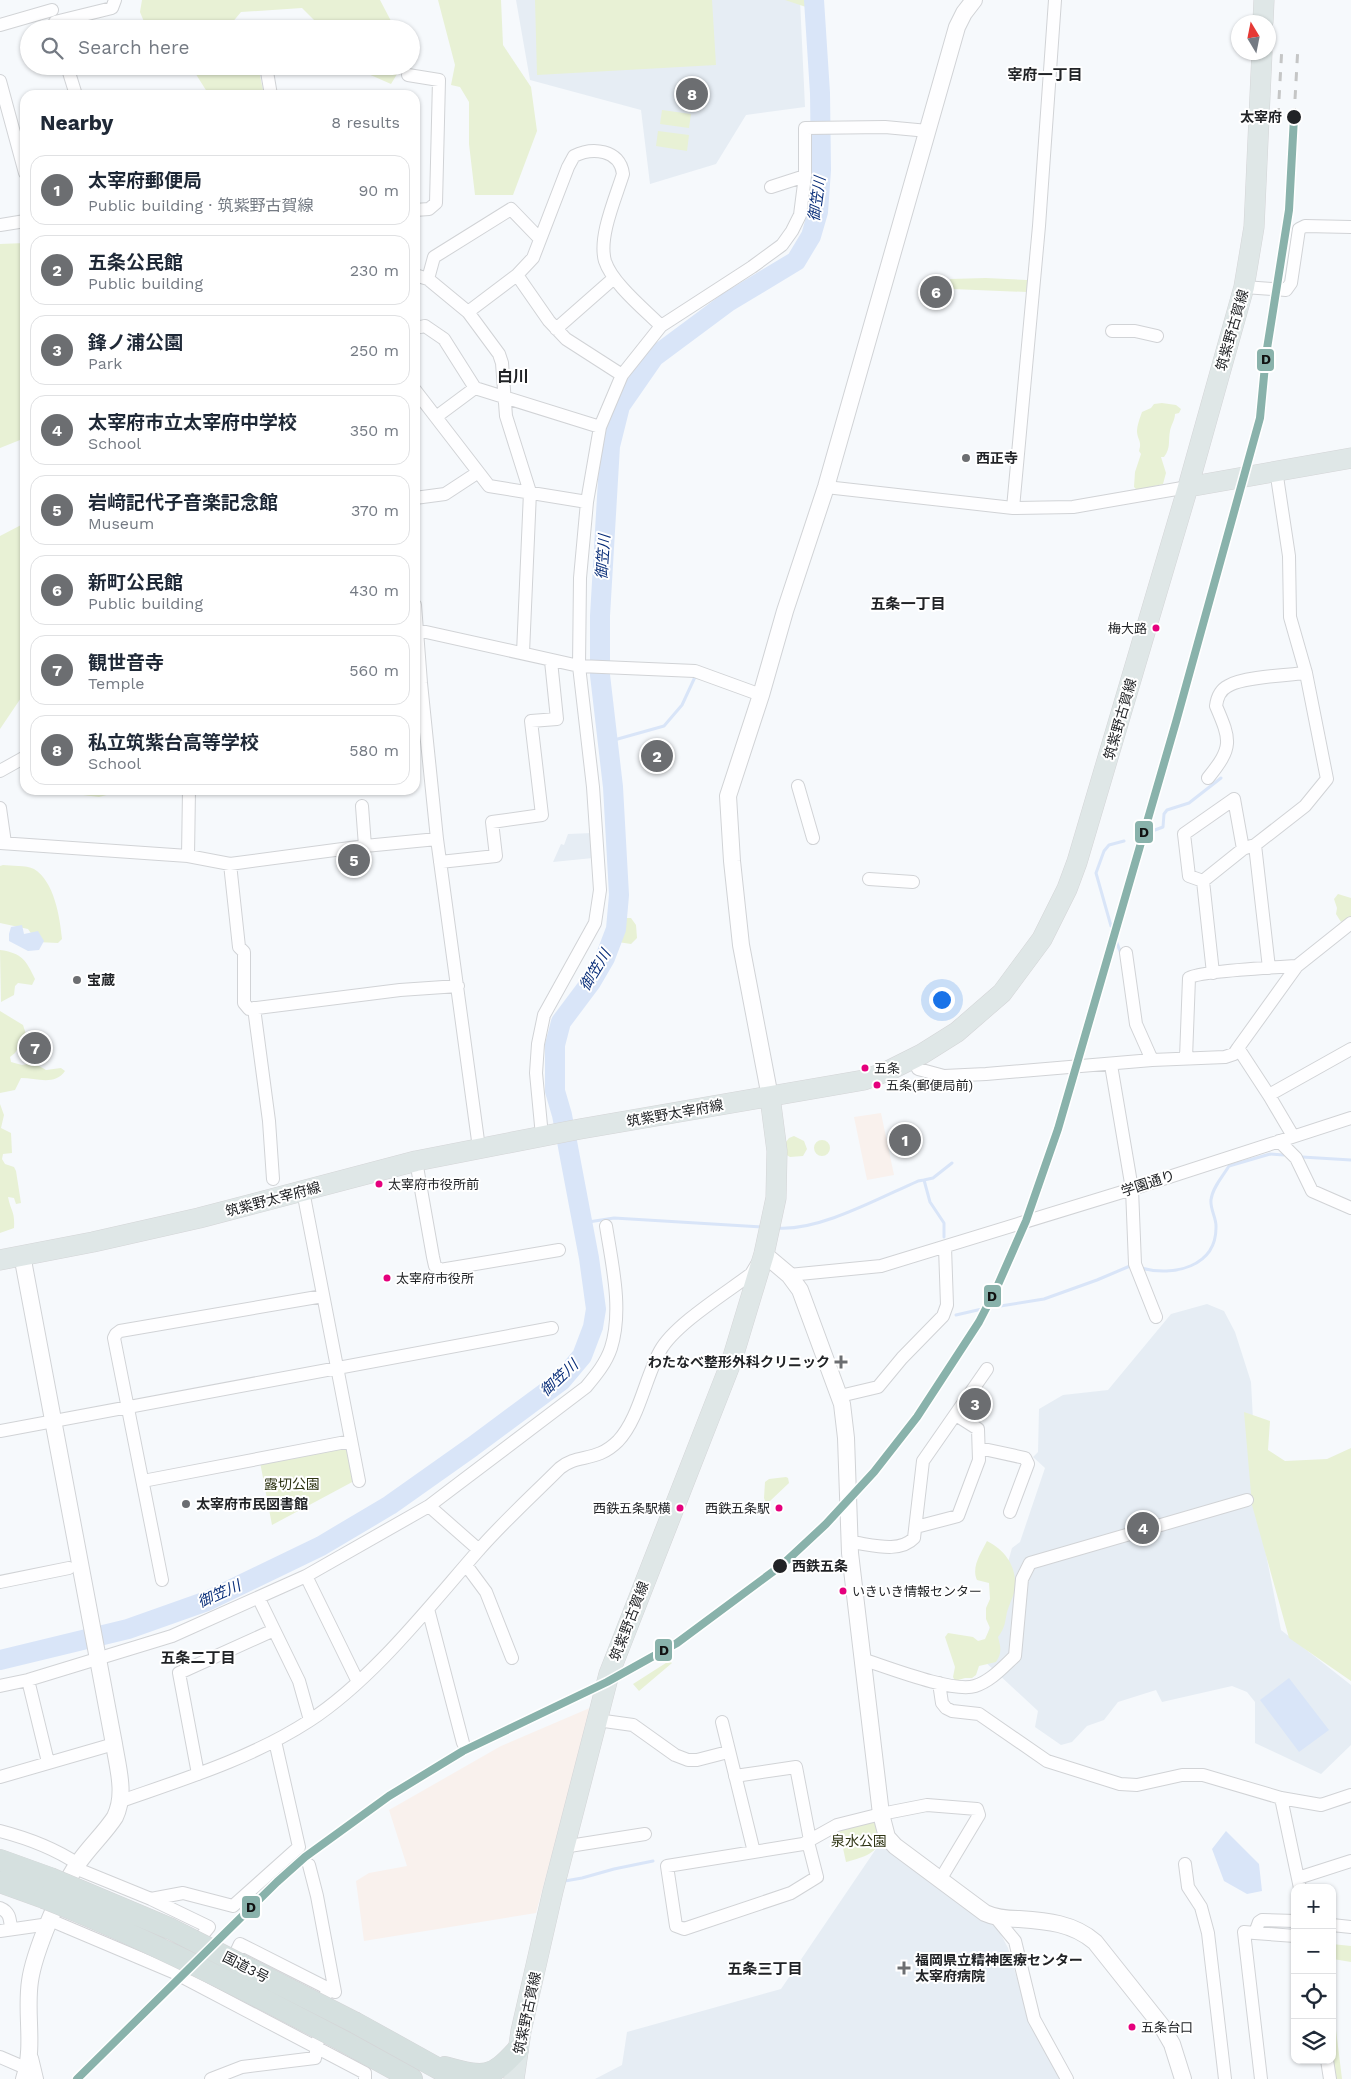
<!DOCTYPE html>
<meta charset="utf-8">
<style>
:root{--surface:#fff;--page:#f6f6f7;--text:#1f2937;--muted:#747a83;--line:#e0e1e3;--accent:#6c6e71}
body{margin:0;font-family:"Work Sans","Noto Sans JP",sans-serif;background:var(--page);color:var(--text)}
.controls{position:absolute;right:15px;bottom:15px;display:grid;overflow:hidden;border-radius:10px;box-shadow:0 1px 4px #0004}
.controls button{width:45px;height:45px;display:grid;place-items:center;padding:0;border:0;border-bottom:1px solid var(--line);background:var(--surface);color:var(--text);font:25px sans-serif}
.compass{position:absolute;left:1231px;top:15px;width:45px;height:45px;border-radius:50%;background:var(--surface);box-shadow:0 1px 4px #0004;rotate:350deg}
.you{position:absolute;left:941px;top:999px;width:18px;height:18px;margin:-12px;border:4px solid #fff;border-radius:50%;background:#1a73e8;box-shadow:0 0 0 8px #1a73e833}
.badge{display:grid;place-items:center;width:32px;height:32px;border-radius:50%;background:var(--accent);color:#fff;font-size:16px;font-weight:700}
.pin{position:absolute;translate:-50% -50%;border:2px solid #fff;box-shadow:0 1px 5px #0006}
.list{margin:0;padding:0;list-style:none}
h2{display:flex;justify-content:space-between;align-items:center;height:65px;margin:0;padding:0 20px;font-size:21px}
h2 small{font-size:16px;font-weight:400;color:var(--muted)}
.list li{display:grid;grid-template-columns:32px 1fr auto;gap:15px;align-items:center;box-sizing:border-box;height:70px;margin:0 10px 10px;padding:0 10px;border:1px solid var(--line);border-radius:15px}
.list b{display:block;font-size:19px;white-space:nowrap}
.list p{margin:0;font-size:16px;white-space:nowrap;color:var(--muted)}
.list em{font-size:16px;font-style:normal;color:var(--muted)}
.icon{flex:none;width:28px;height:28px;fill:none;stroke:currentColor;stroke-width:2;stroke-linecap:round;stroke-linejoin:round}
.map{position:relative;flex:none;width:1351px;height:2079px;overflow:hidden}
.search{position:absolute;background:var(--surface);box-shadow:0 1px 4px #0004;left:20px;top:20px;width:400px;height:55px;display:flex;align-items:center;gap:12px;box-sizing:border-box;padding:0 18px;border-radius:28px;color:var(--muted);font-size:19px}
.panel{position:absolute;background:var(--surface);box-shadow:0 1px 4px #0004;left:20px;top:90px;width:400px;height:705px;border-radius:15px}
.map>svg:first-child{display:block}
</style>
<div class="map">
<svg width="1351" height="2079" viewBox="0 0 1351 2079">
<rect width="100%" height="100%" fill="#f6f9fc"/>
<path fill="#f9f1ed" d="M881 1113 894 1175 867 1180 854 1117Z
M592 1707 536 1913 364 1941 356 1881 369 1873 407 1866 389 1810 501 1746Z"/>
<path fill="#e6edf4" d="M516 0H800L805 107 746 115 716 164 650 184 641 110 530 80Z
M592 833 593 858 553 862 561 844 564 845 568 834Z
M1207 1304 1224 1311 1235 1332 1251 1382 1258 1514 1281 1630 1351 1685V1745L1321 1774 1255 1743V1702L1247 1692 1232 1686 1162 1702 1156 1690 1118 1702 1104 1720 1087 1726 1072 1742 1061 1745 1035 1727 1038 1711 981 1658 1012 1548 1020 1542 1045 1468 1033 1457 1038 1452 1039 1409 1063 1395 1108 1390 1171 1314Z
M880 1843 998 1929 1008 1948 1030 2023 1061 2079H595L622 2065 627 2032 781 1989Z"/>
<path fill="#e8f1d5" d="M142 0H380L391 21 399 29H323L302 8 241 12 231 24 235 29H147L140 12Z
M438 0H501L503 45 531 87 537 131 513 195H475L469 144V102L460 87 451 85 455 65Z
M535 0H712L716 65 537 75Z
M785 0H823L826 41 821 43 806 7Z
M188 66H258L264 95H209L192 68Z
M359 66H402L391 84 366 73Z
M662 110 691 114 689 128 660 124Z
M658 131 689 135 687 151 656 146Z
M25 243V433L20 440 0 448V244Z
M986 278 1027 280V292L952 289 950 279Z
M1162 403 1176 405 1181 409 1179 413 1175 414C1175 420 1171 425 1170 431 1168 441 1171 448 1164 457H1161L1166 473 1163 484 1137 490 1134 487 1135 472 1141 454 1139 451C1142 441 1138 441 1137 432 1137 425 1140 418 1142 412L1151 408 1154 404Z
M23 524 25 525V692L0 729V536Z
M82 790H126L99 797 83 795Z
M3 865C11 866 26 865 34 869 54 881 60 917 62 939L58 943 37 942 28 929 0 923V866Z
M1338 894 1351 898V918L1341 922 1336 914 1337 908 1334 899Z
M620 913 624 914 625 918H631L636 925 637 938 631 944 618 942 611 936V930L619 925Z
M0 950C22 953 26 960 35 979L32 985 18 983 15 986 14 995 1 1002Z
M0 1011 23 1025 26 1034 15 1053 10 1057 11 1062 22 1065 34 1063 46 1070 61 1068 65 1071C55 1086 36 1078 21 1078L15 1090 0 1093Z
M0 1104 4 1115 1 1128 11 1133 12 1153 3 1154 2 1159 5 1164 14 1167 16 1171 21 1203 16 1204 14 1198 8 1197C11 1212 15 1211 14 1228L0 1233Z
M794 1136 804 1141 807 1149 803 1156 790 1157 785 1154 782 1147 789 1138Z
M814 1148a8 8 0 1 1 16 0a8 8 0 1 1-16 0Z
M976 1393 981 1397 979 1422 963 1411Z
M1244 1412 1270 1421 1268 1450 1285 1461 1327 1459 1351 1448V1681L1289 1638 1252 1505Z
M344 1445 350 1449 356 1480 272 1525 260 1462Z
M786 1477 788 1478 789 1483 770 1501H765L764 1498 765 1482 769 1479Z
M987 1541C1007 1551 1019 1570 1014 1593 1012 1599 1009 1605 1007 1612 1005 1622 1005 1628 998 1637 1001 1648 1002 1653 996 1662L979 1666 976 1675 972 1678H965L955 1681 953 1677 955 1667 945 1637 948 1633 973 1637 978 1641 985 1639 990 1628 986 1619V1608L990 1599 989 1583 977 1580C971 1567 981 1553 987 1541Z
M669 1661 672 1663 639 1691 633 1684Z
M874 1819C876 1825 880 1832 880 1838 880 1854 857 1859 846 1862L839 1830Z
M1332 1944 1351 1946V1962L1333 1959 1332 1963Z
M1332 1997 1342 2079H1335L1332 2056Z"/>
<path fill="#d9e5f8" d="M22 925 24 934 38 931 44 941 39 950 28 951 9 941V934L11 927Z
M1289 1678 1329 1730 1299 1752 1260 1700Z
M1226 1831 1259 1864 1262 1891 1247 1894 1224 1881 1212 1849Z"/>
<g fill="none" stroke-linecap="round" stroke-linejoin="round">
<path stroke="#d9e5f8" stroke-width="3" d="M607 742 664 726 682 705 695 677
M1147 833 1163 827 1164 814 1167 810 1189 803 1221 778
M1111 926 1096 873 1104 851 1109 845 1124 841
M1117 943 1121 954
M1302 1157 1351 1160
M924 1180 933 1178 952 1163
M582 1223 614 1218 762 1227
M776 1228C818 1232 879 1198 918 1181L924 1180 930 1202 944 1223V1237
M1141 1268C1173 1277 1217 1267 1216 1226 1216 1217 1210 1209 1211 1200 1212 1188 1223 1176 1229 1166L1270 1154 1284 1155
M994 1307 1044 1299 1097 1280 1130 1266
M956 1315 982 1309
M565 1881 582 1878 614 1869 653 1861"/>
<path stroke="#d9e5f8" stroke-width="20" d="M0 1660 128 1629 207 1601 321 1546 390 1505 472 1447 561 1381 582 1356 593 1327 596 1309 589 1258 562 1115 555 1091V1045L561 1022 591 982 605 958 616 929 619 895 613 787 600 675V616L610 446 620 406 654 357 728 302 796 261 811 236 818 212 821 170 820 93 814 0"/>
<g stroke="#d1d3d6" stroke-width="14">
<path id="minor" d="M55 22 112 8 115 0
M0 25 52 10
M67 66 76 95
M266 66 271 95
M408 75 439 80 436 203 429 209 415 210
M0 81 25 173
M771 187 805 176
M0 225 25 221
M415 275 428 279 468 312 499 354 502 363 506 416 530 492 523 653
M517 275 549 321 566 339 622 375
M428 279 434 257 511 209 540 239
M1244 287 1286 290 1291 283 1299 229 1305 226 1351 227
M468 312 517 275 533 258 568 167 574 156C592 147 620 149 623 174 616 197 598 237 605 261 612 283 644 309 661 326
M415 328 425 326 444 339 475 388
M556 329 614 278
M1112 331H1135L1157 336
M415 390 489 486 587 502
M436 417 475 388 600 427
M826 487 1013 508 1073 507 1188 487
M415 498 445 494 477 473
M1013 508 1039 226 1055 0
M415 605 421 683 437 839 479 1148
M417 630 579 666 695 671 761 695
M0 771 25 757
M1208 778C1233 747 1231 741 1216 706 1217 698 1220 690 1228 686 1242 677 1287 675 1306 673
M798 786 813 838
M362 806 365 846
M0 808 5 843
M0 843 188 856 230 864 365 846 437 839
M188 856 189 790
M440 862 496 856 492 822 542 815 531 721 557 719 551 661
M230 864 239 947 244 952V1003L249 1009 400 990 458 986
M869 879 913 882
M1203 881 1189 876 1184 834 1234 799 1243 849
M1126 953 1136 1024 1152 1060
M1269 968 1255 845 1305 806 1327 779 1306 673 1290 617 1289 556 1276 470
M1213 973 1203 881 1243 849 1251 846
M254 1008 269 1121 273 1179
M914 1058 918 1069 944 1076 986 1074 1152 1060 1225 1057 1234 1054 1238 1048
M1186 1058 1189 978C1198 971 1280 967 1297 966
M1111 1065 1132 1189 1135 1264 1156 1317
M1269 1095 1351 1049
M542 1136 536 1073 538 1044 544 1015 595 923 600 890 593 787 579 666 580 578 587 502 600 427 622 375 661 326 752 267 782 245 792 231 800 215 805 176V128L885 127 928 131
M1293 1136 1270 1097 1238 1048 1297 966 1351 923
M1279 1141 1296 1158 1312 1191 1351 1208
M416 1161 433 1257 435 1266 440 1270 559 1250
M303 1191 359 1481
M789 1275 881 1266 1132 1189 1351 1118
M840 1396 878 1387 902 1358 943 1316 947 1305 945 1247
M0 1431 552 1328
M979 1448 1025 1458 1028 1464 1010 1512
M143 1481 351 1441
M429 1506 479 1550
M916 1527 958 1516 979 1460 978 1429 956 1415
M850 1542C870 1544 899 1554 914 1538L923 1461 987 1369
M466 1565 486 1592 512 1658
M306 1576 358 1682
M162 1580 114 1338 116 1334 120 1331 323 1296
M0 1582 69 1568
M259 1599 299 1681 310 1720
M428 1609 463 1743
M862 1659C887 1667 953 1693 975 1686 991 1681 1003 1667 1015 1656L1022 1579 1030 1563 1247 1500
M28 1680 48 1762
M939 1683 942 1703 946 1708 952 1711 979 1714 1047 1761 1120 1784 1137 1785 1182 1775H1203L1281 1798 1321 1805 1351 1795
M0 1686 28 1680 172 1636 306 1576 429 1506 586 1387C596 1375 606 1363 611 1348 623 1310 612 1264 606 1226
M597 1720 633 1725 675 1755 688 1760H697L728 1752
M722 1722 754 1852
M198 1774 179 1673 274 1630
M735 1776 796 1767 810 1840
M0 1777 114 1744
M1281 1798 1300 1888
M121 1801C184 1779 252 1758 309 1721 372 1680 428 1608 477 1552 503 1522 532 1496 560 1468 578 1453 596 1463 618 1441 639 1419 645 1378 660 1351 674 1325 726 1293 751 1274L757 1264
M0 1831C27 1838 54 1848 78 1864
M808 1842 817 1877 791 1893 684 1929 676 1926 667 1866 803 1844 837 1825 881 1814 927 1805 977 1809 979 1815 940 1880
M563 1847 645 1834
M1185 1864 1188 1887 1201 1907 1208 1933 1225 2079
M309 1865 317 1896 335 1992
M75 1868 151 1899 209 1927 179 1964
M1298 1878 1351 1861
M151 1899 183 1893 233 1906 299 1847 275 1741
M0 1908C10 1912 10 1919 11 1929
M996 1918 1015 1941 1034 2019 1067 2079
M50 1920 173 1972 365 2073V2079
M1332 1925 1351 1927
M0 1931 49 1924
M1255 1933 1295 1936
M230 1965 240 1944 335 1992
M0 2057 28 2069
M32 2058 37 2079
M1327 2060 1330 2079
M211 2079 242 2067 315 2058 327 1988
M1261 2079 1244 1932 1255 1933 1259 1922 1262 1920 1295 1921"/>
</g>
<g stroke="#d1d3d6" stroke-width="18">
<path id="tertiary" d="M770 1097 741 945 732 861 728 796 761 695 785 611 826 487 957 27 964 13 974 0
M764 1254 789 1275 800 1290 842 1404 846 1438 850 1553 881 1814 887 1837 895 1846 985 1913C996 1918 1007 1919 1019 1919 1047 1921 1073 1923 1095 1942L1161 2025 1172 2044 1183 2079
M22 1255 114 1744C118 1769 126 1794 115 1817 104 1834 88 1848 77 1865 61 1889 34 1952 30 1981 25 2014 35 2046 24 2079"/>
</g>
<g stroke="#d4d5d7" stroke-width="21">
<path id="primary" d="M1263 22 1264 0
M1188 487 1351 458
M0 1260 93 1242 199 1218 416 1161 580 1129 864 1080 888 1071 922 1054 957 1032 1002 993 1042 939 1067 889 1077 862 1188 487 1244 287 1254 227 1262 52
M514 2079 521 2031 553 1891 609 1674 732 1360 764 1254 776 1198 777 1151 770 1097"/>
</g>
<g stroke="#d4d5d7" stroke-width="22">
<path id="trunk" d="M0 1860 50 1878
M0 1882 44 1898
M356 2023 457 2079
M345 2042 412 2079
M445 2067C485 2078 491 2079 518 2049"/>
</g>
<use href="#minor" stroke="#fefeff" stroke-width="12"/>
<use href="#tertiary" stroke="#fefeff" stroke-width="16"/>
<use href="#primary" stroke="#dfe7e7" stroke-width="20"/>
<use href="#trunk" stroke="#d5e0df" stroke-width="21"/>
<path stroke="#c5c6c6" stroke-width="3" stroke-dasharray="9 9" stroke-linecap="butt" d="M1278 117 1282 46
M1294 117 1298 46"/>
<g stroke="#d4d5d7" stroke-width="22" stroke-linecap="butt">
<path id="trunk-bridge" d="M50 1878 171 1929 356 2023
M44 1898C148 1939 246 1990 345 2042"/>
</g>
<use href="#trunk-bridge" stroke="#d5e0df" stroke-width="21"/>
<g stroke="#fff" stroke-width="11">
<path id="rail-1" d="M77 2079 277 1882 305 1857 389 1796 463 1751 607 1682 677 1643 782 1565 826 1524 874 1472 917 1417 979 1322 997 1287 1026 1221 1058 1129 1176 722 1260 418 1266 355 1289 210 1294 117"/>
</g>
<use href="#rail-1" stroke="#89b2ab" stroke-width="8"/>
</g>
<g fill="#212326" stroke="#fff" stroke-width="2">
<circle cx="1294" cy="117" r="8"/>
<circle cx="780" cy="1566" r="8"/>
</g>
<g fill="#6c6e71" stroke="#fff" stroke-width="2">
<circle cx="966" cy="458" r="5"/>
<circle cx="77" cy="980" r="5"/>
<path d="M838.5 1354.5h5v5h5v5h-5v5h-5v-5h-5v-5h5z"/>
<circle cx="186" cy="1504" r="5"/>
<path d="M901.5 1960.5h5v5h5v5h-5v5h-5v-5h-5v-5h5z"/>
</g>
<g fill="#e5007d" stroke="#fff" stroke-width="2">
<circle cx="1156" cy="628" r="4.5"/>
<circle cx="865" cy="1068" r="4.5"/>
<circle cx="877" cy="1085" r="4.5"/>
<circle cx="379" cy="1184" r="4.5"/>
<circle cx="387" cy="1278" r="4.5"/>
<circle cx="680" cy="1508" r="4.5"/>
<circle cx="779" cy="1508" r="4.5"/>
<circle cx="843" cy="1591" r="4.5"/>
<circle cx="1132" cy="2027" r="4.5"/>
</g>
<g text-anchor="middle" dominant-baseline="central" stroke-width="4" stroke-linejoin="round" paint-order="stroke">
<g font-size="13" fill="#212326" stroke="#fff" text-anchor="start">
<text x="1147" y="628" text-anchor="end">梅大路</text>
<text x="874" y="1068">五条</text>
<text x="886" y="1085">五条(郵便局前)</text>
<text x="388" y="1184">太宰府市役所前</text>
<text x="396" y="1278">太宰府市役所</text>
<text x="671" y="1508" text-anchor="end">西鉄五条駅横</text>
<text x="770" y="1508" text-anchor="end">西鉄五条駅</text>
<text x="852" y="1591">いきいき情報センター</text>
<text x="1141" y="2027">五条台口</text>
</g>
<g font-size="14" font-weight="bold" fill="#212326" stroke="#fff" text-anchor="end">
<text x="1282" y="117">太宰府</text>
<text x="792" y="1566" text-anchor="start">西鉄五条</text>
</g>
<g font-size="14" fill="#212326" stroke="#fff">
<text transform="translate(1232 330) rotate(-74)">筑紫野古賀線</text>
<text transform="translate(1120 719) rotate(-74)">筑紫野古賀線</text>
<text transform="translate(675 1113) rotate(-10)">筑紫野太宰府線</text>
<text transform="translate(1148 1183) rotate(-18)">学園通り</text>
<text transform="translate(273 1199) rotate(-15)">筑紫野太宰府線</text>
<text transform="translate(629 1621) rotate(-69)">筑紫野古賀線</text>
<text transform="translate(246 1967) rotate(27)">国道3号</text>
<text transform="translate(527 2013) rotate(-78)">筑紫野古賀線</text>
</g>
<g font-size="14" font-weight="bold" fill="#212326" stroke="#fff" text-anchor="start">
<text x="976" y="458">西正寺</text>
<text x="87" y="980">宝蔵</text>
<text x="830" y="1362" text-anchor="end">わたなべ整形外科クリニック</text>
<text x="196" y="1504">太宰府市民図書館</text>
<text x="915" y="1960">福岡県立精神医療センター<tspan x="915" dy="16">太宰府病院</tspan></text>
</g>
<g font-size="14" fill="#2f3514" stroke="#fff">
<text x="292" y="1484">露切公園</text>
<text x="859" y="1841">泉水公園</text>
</g>
<g font-size="15" font-weight="bold" fill="#212326" stroke="#fff">
<text x="1045" y="75">宰府一丁目</text>
<text x="908" y="604">五条一丁目</text>
<text x="198" y="1658">五条二丁目</text>
<text x="765" y="1969">五条三丁目</text>
</g>
<g font-size="15" font-style="italic" fill="#092e79" stroke="#fff">
<text transform="translate(817 199) rotate(-82)">御笠川</text>
<text transform="translate(603 557) rotate(-86)">御笠川</text>
<text transform="translate(595 970) rotate(-59)">御笠川</text>
<text transform="translate(559 1378) rotate(-43)">御笠川</text>
<text transform="translate(219 1594) rotate(-24)">御笠川</text>
</g>
<g font-size="16" font-weight="bold" fill="#212326" stroke="#fff">
<text x="513" y="376">白川</text>
</g>
</g>
<g stroke="#fff" stroke-width="2">
<rect x="1256" y="348" width="19" height="24" rx="5" fill="#89b2ab"/>
<rect x="1134" y="820" width="20" height="24" rx="5" fill="#89b2ab"/>
<rect x="983" y="1284" width="19" height="24" rx="5" fill="#89b2ab"/>
<rect x="654" y="1638" width="19" height="24" rx="5" fill="#89b2ab"/>
<rect x="241" y="1895" width="20" height="24" rx="5" fill="#89b2ab"/>
</g>
<g font-size="14" text-anchor="middle" font-weight="bold" fill="#111">
<text x="1266" y="364">D</text>
<text x="1144" y="837">D</text>
<text x="992" y="1301">D</text>
<text x="664" y="1655">D</text>
<text x="251" y="1912">D</text>
</g>
</svg>
<div class="controls">
<button>+</button>
<button>−</button>
<button><svg class="icon" aria-label="locate" viewBox="0 0 24 24"><circle cx="12" cy="12" r="6"/><path d="M12 2v4M12 18v4M2 12h4M18 12h4"/></svg></button>
<button><svg class="icon" aria-label="layers" viewBox="0 0 24 24"><path d="M12 4l9 5-9 5-9-5zM3 14l9 5 9-5"/></svg></button>
</div>
<svg class="compass" viewBox="-18 -18 36 36"><path d="M0-13l5 13h-10z" fill="#e53935"/><path d="M0 13l5-13h-10z" fill="#747a83"/></svg>
<div class="you"></div>
<div class="pin badge" style="left:905px;top:1140px">1</div>
<div class="pin badge" style="left:657px;top:756px">2</div>
<div class="pin badge" style="left:975px;top:1404px">3</div>
<div class="pin badge" style="left:1143px;top:1528px">4</div>
<div class="pin badge" style="left:354px;top:860px">5</div>
<div class="pin badge" style="left:936px;top:292px">6</div>
<div class="pin badge" style="left:35px;top:1048px">7</div>
<div class="pin badge" style="left:692px;top:94px">8</div>
<div class="search"><svg class="icon" aria-label="search" viewBox="0 0 24 24"><circle cx="10" cy="10" r="6"/><path d="M15 15l6 6"/></svg>Search here</div>
<section class="panel">
<h2>Nearby<small>8 results</small></h2>
<ul class="list">
<li><span class="badge">1</span><div><b>太宰府郵便局</b><p>Public building · 筑紫野古賀線</p></div><em>90 m</em></li>
<li><span class="badge">2</span><div><b>五条公民館</b><p>Public building</p></div><em>230 m</em></li>
<li><span class="badge">3</span><div><b>鋒ノ浦公園</b><p>Park</p></div><em>250 m</em></li>
<li><span class="badge">4</span><div><b>太宰府市立太宰府中学校</b><p>School</p></div><em>350 m</em></li>
<li><span class="badge">5</span><div><b>岩﨑記代子音楽記念館</b><p>Museum</p></div><em>370 m</em></li>
<li><span class="badge">6</span><div><b>新町公民館</b><p>Public building</p></div><em>430 m</em></li>
<li><span class="badge">7</span><div><b>観世音寺</b><p>Temple</p></div><em>560 m</em></li>
<li><span class="badge">8</span><div><b>私立筑紫台高等学校</b><p>School</p></div><em>580 m</em></li>
</ul>
</section>
</div>
